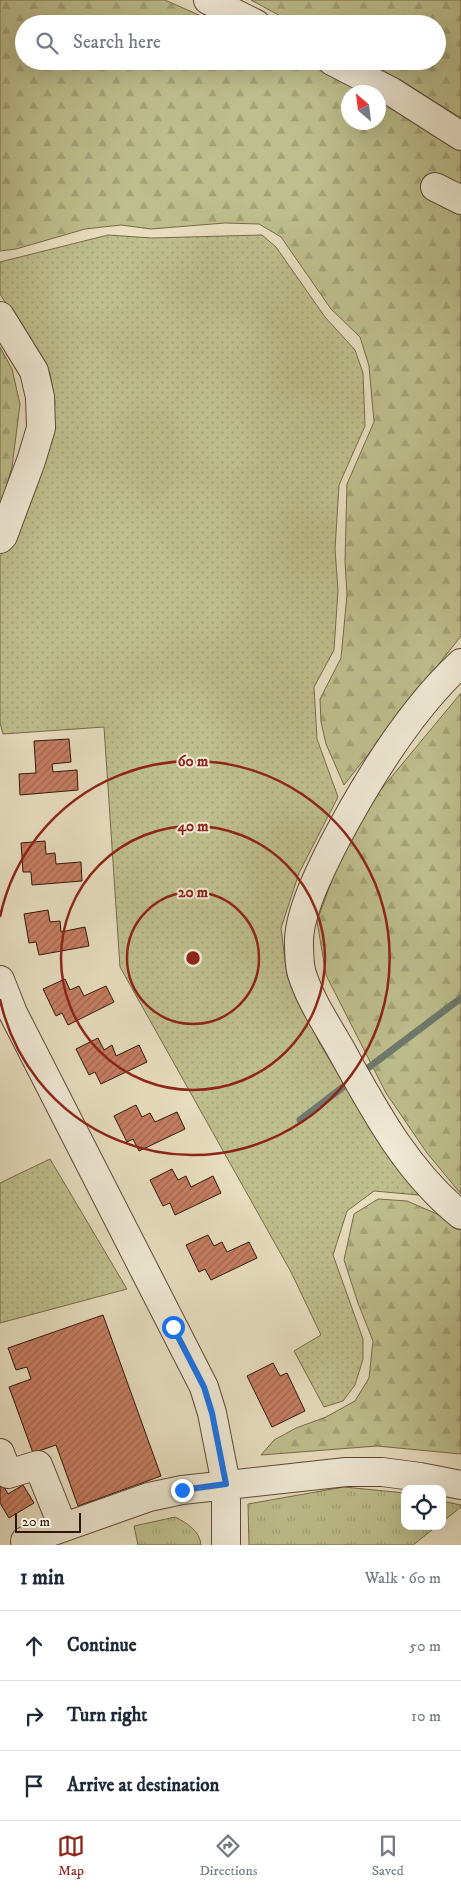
<!DOCTYPE html>
<meta charset="utf-8">
<style>
:root{--surface:#fff;--page:#f2f2f3;--text:#1f2937;--muted:#747a83;--line:#e0e1e3;--accent:#8f2418}
body{margin:0;font-family:"IM FELL DW Pica",serif;background:var(--page);color:var(--text)}
.controls{position:absolute;right:15px;bottom:15px;display:grid;overflow:hidden;border-radius:10px;box-shadow:0 5px 20px #0002}
.controls button{width:45px;height:45px;display:grid;place-items:center;padding:0;border:0;border-bottom:1px solid var(--line);background:var(--surface);color:var(--text);font:25px sans-serif}
.compass{position:absolute;left:341px;top:85px;width:45px;height:45px;border-radius:50%;background:var(--surface);box-shadow:0 5px 20px #0002;rotate:332deg}
.scale{position:absolute;left:15px;bottom:12px;width:66px;box-sizing:border-box;padding-left:5px;border:2px solid #311609;border-top:0;font-size:14px;line-height:18px;white-space:nowrap;color:#311609;-webkit-text-stroke:4px #f0ead6;paint-order:stroke}
.stop{position:absolute;width:15px;height:15px;margin:-11px;border:4px solid #1a73e8;border-radius:50%;background:#fff}
.stop.end{background:#1a73e8;border-color:#fff;box-shadow:0 1px 5px #0008}
.list{margin:0;padding:0;list-style:none}
h2{display:flex;justify-content:space-between;align-items:center;height:65px;margin:0;padding:0 20px;font-size:21px}
h2 small{font-size:16px;font-weight:400;color:var(--muted)}
.list li{display:grid;grid-template-columns:32px 1fr auto;gap:15px;align-items:center;box-sizing:border-box;height:70px;padding:0 20px;border-top:1px solid var(--line)}
.list b{display:block;font-size:19px;white-space:nowrap}
.list em{font-size:16px;font-style:normal;color:var(--muted)}
.icon{flex:none;width:28px;height:28px;fill:none;stroke:currentColor;stroke-width:2;stroke-linecap:round;stroke-linejoin:round}
.map{position:relative;flex:none;width:461px;height:1545px;overflow:hidden}
.search{position:absolute;background:var(--surface);box-shadow:0 5px 20px #0002;left:15px;right:15px;top:15px;height:55px;display:flex;align-items:center;gap:12px;box-sizing:border-box;padding:0 18px;border-radius:28px;color:var(--muted);font-size:19px}
.sheet{height:275px;background:var(--surface)}
nav{display:flex;justify-content:space-around;align-items:center;box-sizing:border-box;height:70px;border-top:1px solid var(--line);background:var(--surface);font-size:14px;color:var(--muted)}
nav a{display:grid;justify-items:center;gap:2px}
nav .on{color:var(--accent)}
.map>svg:first-child{display:block}
</style>
<div class="map">
<svg width="461" height="1545" viewBox="0 0 461 1545">
<defs>
<pattern id="grass-dots" width="8" height="8" patternUnits="userSpaceOnUse" patternTransform="scale(1.25)"><rect width="8" height="8" fill="#bebf8d"/><path d="M2 2h.1M6 6h.1" fill="none" stroke="#a4a378" stroke-width="1.8" stroke-linecap="round"/></pattern>
<pattern id="forest-firs" width="22" height="20" patternUnits="userSpaceOnUse" patternTransform="scale(1.25)"><rect width="22" height="20" fill="#bebf8d"/><path d="M5 1l3.5 6h-7zM16 11l3.5 6h-7z" fill="#a4a378"/></pattern>
<pattern id="park-tufts" width="24" height="20" patternUnits="userSpaceOnUse" patternTransform="scale(1.25)"><rect width="24" height="20" fill="#bebf8d"/><path d="M3 7l-1-3M5 7V3M7 7l1-3M15 17l-1-3M17 17v-4M19 17l1-3" fill="none" stroke="#a4a378"/></pattern>
<pattern id="building-hatch" width="6" height="6" patternUnits="userSpaceOnUse" patternTransform="scale(1.25)"><rect width="6" height="6" fill="#c67e62"/><path d="M-1 1l2-2M0 6l6-6M5 7l2-2" fill="none" stroke="#a1664f"/></pattern>
</defs>
<rect width="100%" height="100%" fill="#e8dec0"/>
<filter id="stains"><feTurbulence type="fractalNoise" baseFrequency=".004" numOctaves="4"/><feColorMatrix values="0 0 0 0 .2 0 0 0 0 .09 0 0 0 0 .02 0 0 0 .5 -.17"/></filter>
<radialGradient id="worn" r=".72"><stop offset=".6" stop-color="#630" stop-opacity="0"/><stop offset="1" stop-color="#630" stop-opacity=".3"/></radialGradient>
<path fill="url(#grass-dots)" stroke="#786a4b" d="M108 235 152 238 262 235 276 247 325 317 355 350 363 373 365 426 339 485 335 549 338 590 334 650 314 687 317 739 338 797 299 873 281 928 287 976 320 1044 378 1141 419 1195 374 1191 347 1211 333 1255 363 1339V1359L355 1385 343 1401 324 1407 294 1351 321 1335 291 1272 120 967 104 727 3 734 0 723V556L9 546 51 443 55 402 50 373 0 294V262Z
M50 1159 127 1289 0 1323V1183Z"/>
<path fill="url(#forest-firs)" stroke="#786a4b" d="M0 0H165L219 24H24V61H303L365 92H348V122H378L379 99 461 149V636L344 785 326 744 321 722 320 699 341 658 347 595 345 561 347 484 374 422 369 366 360 337 331 309 281 237 259 224 225 223 151 229 121 225 85 229 16 249 0 251Z
M251 0H461V118L402 81 365 61H437V24H295Z
M0 347 12 369 20 404 12 467 0 508Z
M461 693V1194L427 1153 386 1093 326 975 317 921 338 864 374 798Z
M378 1199 407 1201 437 1214 461 1230V1454L377 1446 261 1455 274 1440 296 1428 326 1417 355 1401 369 1378 373 1341 358 1303 344 1260 354 1214Z"/>
<path fill="url(#park-tufts)" stroke="#786a4b" d="M344 1487 405 1493V1526H437L413 1545H249L248 1504Z
M442 1501 461 1505V1507L442 1522Z
M175 1517C187 1523 200 1531 201 1545H138L134 1526Z"/>
<g fill="none" stroke-linecap="round" stroke-linejoin="round">
<path stroke="#6e7a6e" stroke-width="7" d="M360 1074 461 998
M300 1120 351 1081"/>
</g>
<path fill="url(#building-hatch)" stroke="#311609" d="M69 739 71 762 52 764 53 772 77 770 78 790 20 795 19 774 36 773 34 741Z
M45 841 46 854 55 853 56 864 81 862 82 881 32 885 31 872H23L21 843Z
M48 910 50 922 60 921 61 932 85 927 89 946 39 955 36 942 29 943 24 914Z
M65 979 70 990 79 986 84 996 106 986 114 1002 68 1025 62 1013 56 1016 43 989Z
M98 1038 104 1050 112 1045 116 1056 139 1045 147 1062 101 1084 95 1072 89 1075 76 1049Z
M136 1105 142 1117 150 1113 155 1122 177 1112 185 1129 139 1151 133 1139 127 1142 114 1116Z
M172 1169 178 1180 186 1176 191 1187 213 1176 221 1193 175 1215 170 1203 163 1206 150 1180Z
M208 1235 214 1246 222 1242 227 1252 249 1242 257 1258 211 1280 205 1269 199 1272 186 1245Z
M103 1315 161 1476 78 1506 56 1445 33 1453 9 1387 31 1379 27 1367 16 1370 8 1348Z
M273 1363 280 1376 287 1373 305 1411 272 1427 247 1376Z
M3 1485 8 1494 23 1485 34 1503 9 1518 0 1503V1486Z"/>
<g fill="none" stroke-linecap="round" stroke-linejoin="round">
<g stroke="#5f4837" stroke-width="30">
<path id="minor" d="M208 0 256 24
M332 61 392 92 461 136
M435 187 461 200
M0 316 34 371 40 397 41 428 31 461 3 536 0 539
M461 663C409 711 366 782 333 845 320 871 300 911 299 940 299 950 299 965 302 974 310 1000 327 1025 340 1048 374 1109 406 1171 461 1215
M0 980 13 1013 204 1387 212 1413 226 1484V1545
M0 1453 8 1474 38 1465 63 1527
M26 1545 25 1541 149 1497 182 1490 346 1472H382L420 1477 461 1485"/>
</g>
<use href="#minor" stroke="#f0ead6" stroke-width="28"/>
</g>
<g fill="none" stroke-linecap="round" stroke-linejoin="round">
<path stroke="#1a73e8" stroke-width="6" d="M173 1327 204 1387 212 1413 226 1484 182 1490"/>
</g>
<g fill="none" stroke="#8f2418" stroke-width="2.5">
<circle cx="193" cy="958" r="66"/>
<circle cx="193" cy="958" r="132"/>
<path d="M0 917A197 197 0 1 1 0 999"/>
</g>
<circle cx="193" cy="958" r="8" fill="#8f2418" stroke="#f0ead6" stroke-width="2.5"/>
<g font-size="15" text-anchor="middle" font-weight="bold" fill="#8f2418" stroke="#f0ead6" stroke-width="4" stroke-linejoin="round" paint-order="stroke">
<text x="193" y="766">60 m</text>
<text x="193" y="831">40 m</text>
<text x="193" y="897">20 m</text>
</g>
<rect width="100%" height="100%" filter="url(#stains)"/>
<rect width="100%" height="100%" fill="url(#worn)"/>
</svg>
<div class="controls">
<button><svg class="icon" aria-label="locate" viewBox="0 0 24 24"><circle cx="12" cy="12" r="6"/><path d="M12 2v4M12 18v4M2 12h4M18 12h4"/></svg></button>
</div>
<svg class="compass" viewBox="-18 -18 36 36"><path d="M0-13l5 13h-10z" fill="#e53935"/><path d="M0 13l5-13h-10z" fill="#747a83"/></svg>
<div class="scale">20 m</div>
<div class="stop" style="left:173px;top:1327px"></div>
<div class="stop end" style="left:182px;top:1490px"></div>
<div class="search"><svg class="icon" aria-label="search" viewBox="0 0 24 24"><circle cx="10" cy="10" r="6"/><path d="M15 15l6 6"/></svg>Search here</div>
</div>
<section class="sheet">
<h2>1 min<small>Walk · 60 m</small></h2>
<ul class="list">
<li><svg class="icon" aria-label="ahead" viewBox="0 0 24 24"><path d="M12 20V5M6 11l6-6 6 6"/></svg><div><b>Continue</b></div><em>50 m</em></li>
<li><svg class="icon" aria-label="right" viewBox="0 0 24 24"><path d="M7 20v-9h11M14 6l5 5-5 5"/></svg><div><b>Turn right</b></div><em>10 m</em></li>
<li><svg class="icon" aria-label="arrive" viewBox="0 0 24 24"><path d="M6 21V4h12l-3 4 3 4H6"/></svg><div><b>Arrive at destination</b></div></li>
</ul>
</section>
<nav>
<a class="on"><svg class="icon" aria-label="map" viewBox="0 0 24 24"><path d="M3 6l6-2 6 2 6-2v14l-6 2-6-2-6 2zM9 4v14M15 6v14"/></svg>Map</a>
<a><svg class="icon" aria-label="directions" viewBox="0 0 24 24"><path d="M12 3l9 9-9 9-9-9zM9 14v-3h6M13 9l2 2-2 2"/></svg>Directions</a>
<a><svg class="icon" aria-label="saved" viewBox="0 0 24 24"><path d="M7 4h10v16l-5-4-5 4z"/></svg>Saved</a>
</nav>
